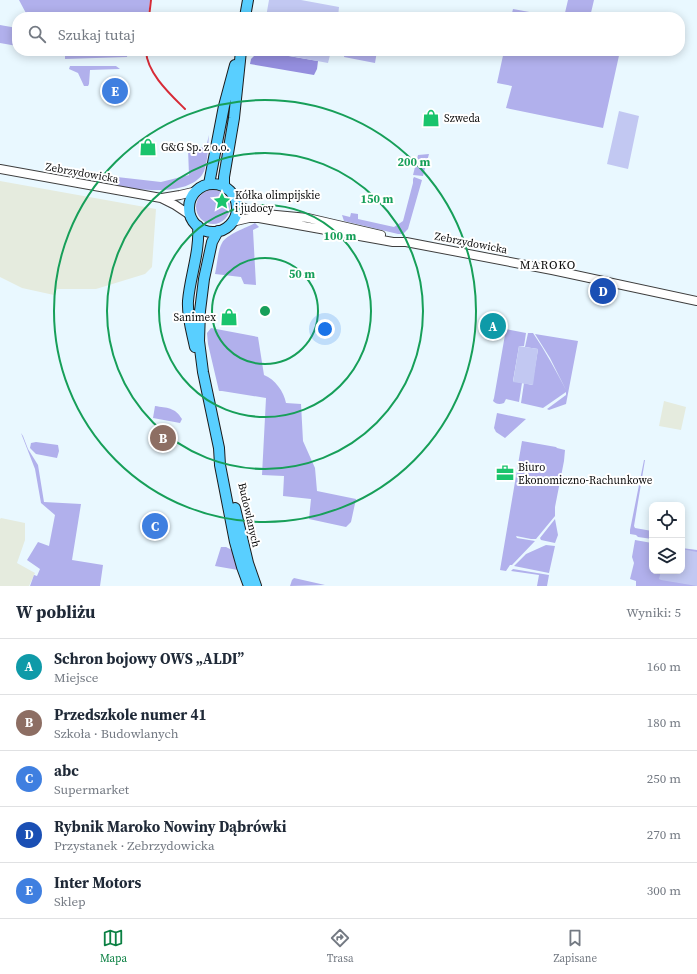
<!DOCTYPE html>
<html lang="pl">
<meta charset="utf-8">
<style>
:root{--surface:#fff;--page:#f6f6f7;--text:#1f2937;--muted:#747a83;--line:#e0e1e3;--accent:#0b8043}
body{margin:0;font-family:"Source Serif 4",serif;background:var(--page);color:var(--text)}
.controls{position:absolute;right:12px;bottom:12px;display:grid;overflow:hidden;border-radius:8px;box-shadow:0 2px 10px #0003}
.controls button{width:36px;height:36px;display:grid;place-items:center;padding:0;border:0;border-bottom:1px solid var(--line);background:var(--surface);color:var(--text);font:20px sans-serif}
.you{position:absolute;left:325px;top:329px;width:14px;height:14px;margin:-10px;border:3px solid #fff;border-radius:50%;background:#1a73e8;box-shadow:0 0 0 6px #1a73e833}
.badge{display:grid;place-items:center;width:26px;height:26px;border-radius:50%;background:var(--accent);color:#fff;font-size:13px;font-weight:700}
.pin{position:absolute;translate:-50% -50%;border:2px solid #fff;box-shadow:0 1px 4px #0006}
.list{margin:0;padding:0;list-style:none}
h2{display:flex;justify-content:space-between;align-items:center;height:52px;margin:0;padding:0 16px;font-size:17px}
h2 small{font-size:13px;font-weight:400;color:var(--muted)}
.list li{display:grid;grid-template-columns:26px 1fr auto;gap:12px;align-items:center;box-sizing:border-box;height:56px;padding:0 16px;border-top:1px solid var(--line)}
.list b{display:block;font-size:15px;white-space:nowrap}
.list p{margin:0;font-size:13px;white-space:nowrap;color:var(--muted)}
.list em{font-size:13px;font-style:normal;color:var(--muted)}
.icon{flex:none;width:22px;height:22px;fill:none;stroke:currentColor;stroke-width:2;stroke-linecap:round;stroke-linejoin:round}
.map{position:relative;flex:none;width:697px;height:586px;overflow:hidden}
.search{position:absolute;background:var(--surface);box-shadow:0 2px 10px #0003;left:12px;right:12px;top:12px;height:44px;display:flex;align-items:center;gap:10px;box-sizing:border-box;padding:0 14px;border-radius:16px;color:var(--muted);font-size:15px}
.sheet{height:332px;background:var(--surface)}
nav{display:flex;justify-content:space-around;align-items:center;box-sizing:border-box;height:56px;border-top:1px solid var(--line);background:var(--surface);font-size:11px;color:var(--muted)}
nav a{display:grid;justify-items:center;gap:2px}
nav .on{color:var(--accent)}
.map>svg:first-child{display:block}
</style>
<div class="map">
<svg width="697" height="586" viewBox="0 0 697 586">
<rect width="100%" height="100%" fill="#e9f8ff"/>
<path fill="#e5ebde" d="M0 181 156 209 152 267 145 274 96 289H57L54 295 22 288 0 277Z
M664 401 686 407 681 430 659 426Z
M1 518 25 523V540L17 563 35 573 29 586H0V519Z"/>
<path fill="#b1b0ec" d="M19 0H150L148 17H28Z
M568 0H594L590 17H564Z
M513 9 557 17H511Z
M0 25 17 28V46L0 43Z
M65 51H128L127 57 65 59Z
M345 51H377L375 63 344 57Z
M504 51H620L603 128 506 108 512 86 497 83Z
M70 66H116L120 69 90 70 89 84 88 86H84L78 73 69 69Z
M209 135C208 145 208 167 202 175 189 192 157 191 138 189 131 189 120 188 115 183V179L117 177 161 182 189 175 188 149 206 147Z
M429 154 423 176 413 175 418 155Z
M414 177 422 180 408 229 403 234H398L344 221 342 215 350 217 351 213 358 214V219L394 227 403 221 413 183V179Z
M196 207a17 17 0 1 1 34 0a17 17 0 1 1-34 0Z
M255 223 259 227 253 230 256 285 244 284 241 277 215 274C217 266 218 249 222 243 227 234 246 228 255 223Z
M211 328 258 337 264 375C275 379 284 392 286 403L301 404 303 441 315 468 317 491 356 499 351 522 346 527 309 519 311 499 283 496 284 476 262 475 266 398 222 391H219L208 344 207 333Z
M506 329 526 333 524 346H519L513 381 522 383 519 402 506 399 504 403C499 405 496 404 493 401L494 398Z
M528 333H533C546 352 556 371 566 390L550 358 535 334 578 341 566 404 549 410 547 409 566 395V392L543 408 521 403 524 383 532 385 538 349 525 347Z
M155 406C167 408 175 407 182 419L180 423 153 418Z
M497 413 526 419 505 438 496 432 494 428Z
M21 433 23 436 28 449 38 465 44 502 81 504 72 560 103 565 100 586H30L34 575 37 576 40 569 27 560 38 542 49 546 55 515 41 503 35 469Z
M522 441 556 447 557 448 565 450 564 461 555 507V516L536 539H531L516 536 517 538 535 541 512 565H510L506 571 500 570Z
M36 442 58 445 59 451 57 458 36 454 30 448 31 443Z
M644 460H645L634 526 635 528 652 531V539L638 537 636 535 630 534V530Z
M555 519 558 535 555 543 541 540 540 538Z
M635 540 652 543V571H682V548L697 550V586H636V581L630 579 634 563 632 557Z
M546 545 555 546 549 573 514 566 526 554Z
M221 547H226L232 550 238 570 215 566Z
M513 569 549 575 547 586H537L539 575 511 571Z
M294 578 325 585 290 586 292 580Z"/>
<path fill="#948ede" d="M259 51 318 61 317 69 314 75 250 64 251 59Z"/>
<path fill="#c2c8f2" d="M269 0H301L339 7 338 17H266Z
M263 51H331L328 63Z
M619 111 639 116 628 169 607 164Z
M519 346 538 349 533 385 513 382Z
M682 549 697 552V586L661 580 659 579 661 571H682Z"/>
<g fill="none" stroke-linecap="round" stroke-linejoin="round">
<path stroke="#d72b37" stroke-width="2" d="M149 17 151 0
M146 51C147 73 170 94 185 109"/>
<g stroke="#3e3e3e" stroke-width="10">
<path id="minor" d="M0 169 161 198 175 205 190 215
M162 198 180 195 197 191
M236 204 255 213 308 218 381 235
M232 222 249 218H259L393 242H406L552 270 697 301"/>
</g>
<g stroke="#1c1c1c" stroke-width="12">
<path id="major" d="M245 17 248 0
M209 184 224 106 235 65
M189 208a24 24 0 1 1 48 0a24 24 0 1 1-48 0Z
M224 187V177L234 118 241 51
M218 231 212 242 204 279 200 311 199 341 203 372 219 448 220 465 235 542 242 567 249 586
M195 347C192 332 187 317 188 301 190 276 200 252 198 226
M235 508 248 563 256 586"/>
</g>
<use href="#minor" stroke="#fff" stroke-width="8"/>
<use href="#major" stroke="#59cfff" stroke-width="10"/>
</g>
<g fill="none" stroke="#179f59" stroke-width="2">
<circle cx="265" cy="311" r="53"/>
<circle cx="265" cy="311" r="106"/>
<circle cx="265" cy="311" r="158"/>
<circle cx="265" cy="311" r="211"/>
</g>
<defs>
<g id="shop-bare" transform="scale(1.38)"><path d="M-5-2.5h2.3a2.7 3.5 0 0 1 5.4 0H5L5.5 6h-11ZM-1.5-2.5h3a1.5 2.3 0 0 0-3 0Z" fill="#1ac46c" stroke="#fff" stroke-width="2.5" paint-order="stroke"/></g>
<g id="sight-bare" transform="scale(1.38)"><path d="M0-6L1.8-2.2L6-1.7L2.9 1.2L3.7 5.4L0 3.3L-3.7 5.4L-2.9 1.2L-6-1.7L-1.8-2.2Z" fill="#1ac46c" stroke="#fff" stroke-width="2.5" paint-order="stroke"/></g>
<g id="office-bare" transform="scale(1.38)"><path d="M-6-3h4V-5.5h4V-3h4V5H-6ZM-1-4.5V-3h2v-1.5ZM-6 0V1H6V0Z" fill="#1ac46c" stroke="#fff" stroke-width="2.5" paint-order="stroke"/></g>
</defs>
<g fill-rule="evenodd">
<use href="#shop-bare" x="431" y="118"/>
<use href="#shop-bare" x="148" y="147"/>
<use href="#sight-bare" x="222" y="201"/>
<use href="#shop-bare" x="229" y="317"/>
<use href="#office-bare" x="505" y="473"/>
</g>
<g text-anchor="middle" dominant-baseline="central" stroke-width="4" stroke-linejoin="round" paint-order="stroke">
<g font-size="11" fill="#0b0b0b" stroke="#fff" text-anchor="start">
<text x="444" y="118">Szweda</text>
<text x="161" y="147">G&amp;G Sp. z o.o.</text>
<text x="235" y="195">Kółka olimpijskie<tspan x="235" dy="13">i judocy</tspan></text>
<text x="216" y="317" text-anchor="end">Sanimex</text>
<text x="518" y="467">Biuro<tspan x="518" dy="13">Ekonomiczno-Rachunkowe</tspan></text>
</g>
<g font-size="11" fill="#0b0b0b" stroke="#fff">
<text transform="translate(82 173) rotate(10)">Zebrzydowicka</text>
<text transform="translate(471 243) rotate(11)">Zebrzydowicka</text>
<text transform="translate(249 515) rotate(77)">Budowlanych</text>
</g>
<g font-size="12" letter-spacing="1" fill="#0b0b0b" stroke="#fff">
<text x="548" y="265">MAROKO</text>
</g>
</g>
<circle cx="265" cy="311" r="6" fill="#179f59" stroke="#fff" stroke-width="2"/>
<g font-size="12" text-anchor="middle" font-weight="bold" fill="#179f59" stroke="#fff" stroke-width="4" stroke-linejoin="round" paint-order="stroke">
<text x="414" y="166">200 m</text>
<text x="377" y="203">150 m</text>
<text x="340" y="240">100 m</text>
<text x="302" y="278">50 m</text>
</g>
</svg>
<div class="controls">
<button><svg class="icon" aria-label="locate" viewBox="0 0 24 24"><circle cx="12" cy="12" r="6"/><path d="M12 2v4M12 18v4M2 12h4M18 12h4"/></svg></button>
<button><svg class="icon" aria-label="layers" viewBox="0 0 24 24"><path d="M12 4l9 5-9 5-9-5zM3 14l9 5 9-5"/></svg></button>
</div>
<div class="you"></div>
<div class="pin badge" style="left:493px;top:326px;background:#0f9aa8">A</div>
<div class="pin badge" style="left:163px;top:438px;background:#8d6e63">B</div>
<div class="pin badge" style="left:155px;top:526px;background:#3f7fe0">C</div>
<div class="pin badge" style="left:603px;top:291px;background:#1a4fb4">D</div>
<div class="pin badge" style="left:115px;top:91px;background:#3f7fe0">E</div>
<div class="search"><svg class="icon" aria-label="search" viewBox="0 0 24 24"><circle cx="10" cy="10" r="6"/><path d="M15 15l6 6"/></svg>Szukaj tutaj</div>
</div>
<section class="sheet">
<h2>W pobliżu<small>Wyniki: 5</small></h2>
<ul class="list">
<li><span class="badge" style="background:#0f9aa8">A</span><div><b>Schron bojowy OWS „ALDI”</b><p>Miejsce</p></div><em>160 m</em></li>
<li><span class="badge" style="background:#8d6e63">B</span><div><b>Przedszkole numer 41</b><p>Szkoła · Budowlanych</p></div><em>180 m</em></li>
<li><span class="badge" style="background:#3f7fe0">C</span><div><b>abc</b><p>Supermarket</p></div><em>250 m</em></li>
<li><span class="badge" style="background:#1a4fb4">D</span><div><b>Rybnik Maroko Nowiny Dąbrówki</b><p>Przystanek · Zebrzydowicka</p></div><em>270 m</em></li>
<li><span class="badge" style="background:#3f7fe0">E</span><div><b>Inter Motors</b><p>Sklep</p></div><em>300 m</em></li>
</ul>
</section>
<nav>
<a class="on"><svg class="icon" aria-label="map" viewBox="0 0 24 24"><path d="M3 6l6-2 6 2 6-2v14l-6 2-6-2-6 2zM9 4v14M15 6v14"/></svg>Mapa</a>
<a><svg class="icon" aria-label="directions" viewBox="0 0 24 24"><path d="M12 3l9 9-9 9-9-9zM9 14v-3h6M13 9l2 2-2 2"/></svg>Trasa</a>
<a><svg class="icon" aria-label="saved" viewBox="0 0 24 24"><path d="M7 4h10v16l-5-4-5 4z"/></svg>Zapisane</a>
</nav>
